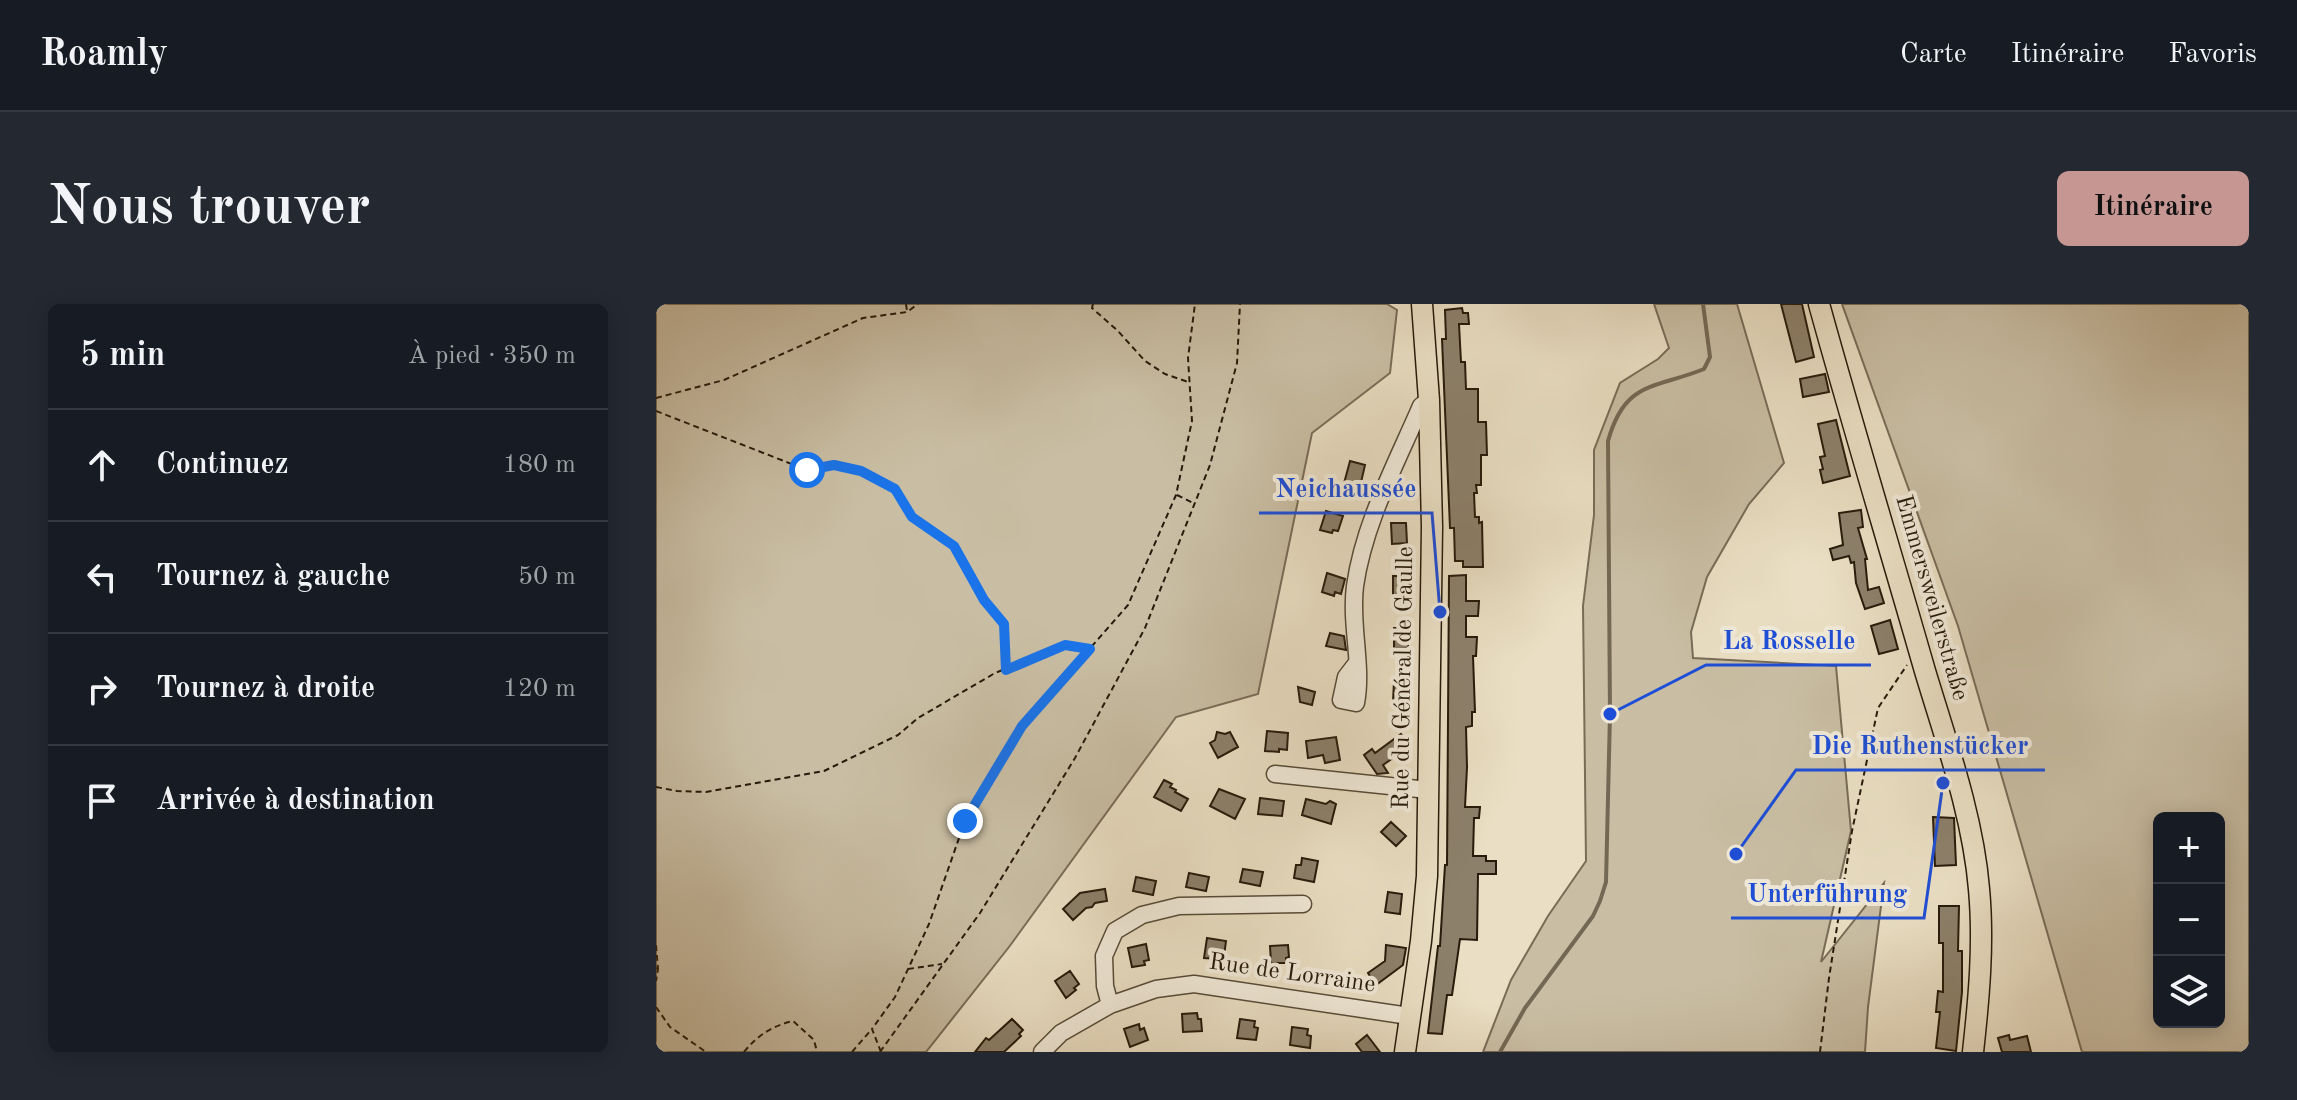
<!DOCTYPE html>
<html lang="fr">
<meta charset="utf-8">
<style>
:root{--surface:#171b24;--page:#242831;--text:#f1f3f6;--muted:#9ea1a6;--line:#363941;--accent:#c59692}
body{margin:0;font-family:"Old Standard TT",serif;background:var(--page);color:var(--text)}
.controls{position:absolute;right:24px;bottom:24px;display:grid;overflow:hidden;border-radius:12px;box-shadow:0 4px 20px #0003}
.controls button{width:72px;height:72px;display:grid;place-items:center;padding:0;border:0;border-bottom:2px solid var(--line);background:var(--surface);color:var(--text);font:40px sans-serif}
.stop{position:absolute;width:24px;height:24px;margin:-18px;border:6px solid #1a73e8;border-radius:50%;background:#fff}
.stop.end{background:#1a73e8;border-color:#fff;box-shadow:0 2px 8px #0008}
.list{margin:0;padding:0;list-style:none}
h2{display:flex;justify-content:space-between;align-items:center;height:104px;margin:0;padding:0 32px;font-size:34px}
h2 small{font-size:26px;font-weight:400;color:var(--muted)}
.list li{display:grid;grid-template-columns:52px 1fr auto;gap:24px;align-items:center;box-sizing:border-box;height:112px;padding:0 32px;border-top:2px solid var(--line)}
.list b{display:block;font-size:30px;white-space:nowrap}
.list em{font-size:26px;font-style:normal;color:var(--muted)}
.icon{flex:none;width:44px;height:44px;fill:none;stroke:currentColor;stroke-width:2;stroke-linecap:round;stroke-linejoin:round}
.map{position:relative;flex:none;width:1593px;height:748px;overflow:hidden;border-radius:12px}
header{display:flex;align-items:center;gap:48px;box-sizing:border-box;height:112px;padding:0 40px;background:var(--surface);border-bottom:2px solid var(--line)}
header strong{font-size:38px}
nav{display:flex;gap:44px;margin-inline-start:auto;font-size:28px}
.intro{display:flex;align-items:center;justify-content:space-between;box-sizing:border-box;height:192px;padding:0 48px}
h1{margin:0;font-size:56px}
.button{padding:20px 36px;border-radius:12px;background:var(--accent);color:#111;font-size:28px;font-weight:700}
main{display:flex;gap:48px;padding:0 48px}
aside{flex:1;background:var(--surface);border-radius:12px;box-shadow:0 4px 20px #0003}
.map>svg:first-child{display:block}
</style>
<header>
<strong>Roamly</strong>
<nav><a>Carte</a><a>Itinéraire</a><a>Favoris</a></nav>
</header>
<div class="intro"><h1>Nous trouver</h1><a class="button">Itinéraire</a></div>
<main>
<aside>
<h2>5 min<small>À pied · 350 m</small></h2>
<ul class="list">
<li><svg class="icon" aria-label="ahead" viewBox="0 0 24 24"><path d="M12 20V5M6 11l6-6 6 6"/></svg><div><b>Continuez</b></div><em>180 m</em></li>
<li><svg class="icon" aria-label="left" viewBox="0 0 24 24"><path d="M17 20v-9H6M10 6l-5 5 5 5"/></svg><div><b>Tournez à gauche</b></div><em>50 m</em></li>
<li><svg class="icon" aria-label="right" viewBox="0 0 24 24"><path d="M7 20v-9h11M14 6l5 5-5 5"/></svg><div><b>Tournez à droite</b></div><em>120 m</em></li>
<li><svg class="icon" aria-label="arrive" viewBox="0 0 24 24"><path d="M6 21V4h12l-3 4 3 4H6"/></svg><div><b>Arrivée à destination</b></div></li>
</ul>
</aside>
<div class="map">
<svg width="1593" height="748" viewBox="0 0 1593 748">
<rect width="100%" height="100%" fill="#eadfc4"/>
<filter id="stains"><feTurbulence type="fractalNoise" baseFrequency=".0025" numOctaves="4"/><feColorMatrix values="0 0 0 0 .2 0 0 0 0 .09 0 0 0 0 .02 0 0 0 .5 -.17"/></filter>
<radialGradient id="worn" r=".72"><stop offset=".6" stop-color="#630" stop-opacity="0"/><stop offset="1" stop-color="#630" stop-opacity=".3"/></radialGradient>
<path fill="#c9bea4" stroke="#786c57" stroke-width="2" fill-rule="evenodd" d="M0 0H731L741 6 734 69 656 129 602 390 520 413 353 643 270 748H0Z
M998 0H1081L1128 159 1093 200 1051 273 1035 328 1037 354 1180 362 1195 527 1165 658 1228 579 1212 703 1209 748H827L855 676 892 612 930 557 927 302 938 211V146L964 79 1002 55 1013 44Z
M1186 0H1593V748H1426L1302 322ZM1503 514H1563V718H1503Z"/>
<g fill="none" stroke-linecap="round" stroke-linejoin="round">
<path stroke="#736854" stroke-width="4" d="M844 748 869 704 937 612 944 597 950 578 954 410 952 137C969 76 999 85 1048 65L1054 53 1047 0"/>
</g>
<path fill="#8c806b" stroke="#261a0a" stroke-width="2" d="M1125 0H1146L1158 53 1140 58Z
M806 4 807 9H812L813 20H803L805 58H809L810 85H822V118H830L831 151H825V181H820L821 189H818L819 213H823V219L826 218 827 263H807V257H799L798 224H794L786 35H790L789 6Z
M1169 70 1173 88 1147 93 1144 75Z
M1180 116 1194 172 1167 179 1164 166 1167 165 1164 153 1169 152 1162 120Z
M694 157 709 161 703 187 687 183Z
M1205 206 1207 223 1202 224 1211 255H1209L1212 286 1223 283 1228 299 1209 305 1200 279 1198 258 1195 259 1193 252 1177 256 1174 245 1187 241 1183 209Z
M670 207 687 212 682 227 677 226 676 229 664 226Z
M735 219H750L751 239 736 240Z
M671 269 689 275 685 290 679 288 678 292 666 288Z
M810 271V297H823L822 312H810V333H821L820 352H817L819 408H816V422L810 423 811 463 809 503H824L823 514H818L817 552H830V557H840V570H822L821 636 804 635 796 691H791L786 730 772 729 782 642H784L789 561H791L793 272Z
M737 272H752V291H737Z
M1234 316 1242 345 1223 350 1215 322Z
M738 324H752V344H738Z
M674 329 688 332 690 346 670 342Z
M738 377H753L752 398H737Z
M642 383 659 388 656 401 644 398Z
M611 427 632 429 631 446 623 445V448L609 447Z
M561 428 569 430 574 428 582 443 562 454 554 439 559 436Z
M745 430 754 442 727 461 732 469 721 470 708 451 716 445 719 449Z
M680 433 684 456 669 459 667 451 652 454 650 437Z
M508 476 516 480 514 483 520 486 519 488 532 495 525 507 498 493Z
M563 485 589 495 579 515 554 502Z
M604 494 628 497 626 512 602 510Z
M650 495 670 500 674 497 680 500 675 520 646 511Z
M1277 513 1298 514 1300 561 1279 562Z
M735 518 750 532 740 542 725 528Z
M646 554 662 557 658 578 638 574 640 561H645Z
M587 565 607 568 604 582 584 578Z
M533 569 553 573 550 587 530 583Z
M480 573 500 577 497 591 477 587Z
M449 585 451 597 439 599 436 603 430 604 417 616 407 605 424 589Z
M732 588 746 590 744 610 729 608Z
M1283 602H1303L1302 647H1306V688L1300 747 1280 744 1284 708H1280L1282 687 1287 688V639H1283Z
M551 634 570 637 568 652H562V655L548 654Z
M490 640 493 656 488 657 489 661 476 663 472 644Z
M632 641 633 653 630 654V659H615L614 642Z
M730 641 750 644 747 661 720 681 712 669 729 657Z
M414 667 423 680 418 684 420 686 410 694 399 677Z
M541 709 542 715H545L546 727 527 728 526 710Z
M356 715 367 726 363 730 365 732 348 748H319L330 734 333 736Z
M584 715 599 717 598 723 602 724 600 736 581 734Z
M483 720 484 726 488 724 492 736 474 743 468 725Z
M636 723 652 725 651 731 655 732 654 744 634 741Z
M711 731 724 748H706L700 740Z
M1353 731 1354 736 1371 732 1375 748H1346L1342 734Z"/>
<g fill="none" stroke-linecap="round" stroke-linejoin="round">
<g stroke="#574b38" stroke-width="19">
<path id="minor" d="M700 360 690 373 685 396 700 399C707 361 694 321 699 282 708 219 740 160 765 102L773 96
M619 470 772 486
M454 701 449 682 448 652 459 627 486 611 523 602 647 600
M386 748 405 729 454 701 500 685 538 680 753 712"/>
</g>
<g stroke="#261a0a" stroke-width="23">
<path id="major" d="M1163 0C1197 123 1234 245 1269 367 1290 437 1317 512 1323 585 1328 639 1323 694 1317 748
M749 748 765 637 771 572 776 223 773 96 766 0"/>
</g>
<path stroke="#261a0a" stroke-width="2" stroke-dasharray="6 4" stroke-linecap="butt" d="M250 0 251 7
M437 0 436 4 462 27 489 57 509 70 532 78
M0 94 68 76 207 14 251 8 262 0
M0 107 151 166 178 161 205 167 239 185 256 213 298 242 328 296 348 320 350 366
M521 191 537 199
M0 483 21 487 50 488 168 467 242 431 262 414 339 369 409 341 432 344
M0 641 2 665
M0 664 2 665 0 677
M252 665 286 660
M0 703 14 723 50 748
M88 748C102 731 116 722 137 717L158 736 161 748
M196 748 215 726
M224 748 324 609 419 454 489 324 554 161 581 59 584 0
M225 748 216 725 239 693 273 620 309 517 366 422 472 301 520 191 536 117 532 54 539 0
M1164 748 1173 674 1196 527 1222 404 1251 361"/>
<use href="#minor" stroke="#f1ead9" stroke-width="16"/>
<use href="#major" stroke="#eadfc4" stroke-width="20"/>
</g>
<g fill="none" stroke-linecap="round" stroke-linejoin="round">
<path stroke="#1a73e8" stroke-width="10" d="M151 166 178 161 205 167 239 185 256 213 298 242 328 296 348 320 350 366 409 341 434 345 366 422 309 517"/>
</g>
<g text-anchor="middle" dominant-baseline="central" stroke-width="8" stroke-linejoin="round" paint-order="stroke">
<g font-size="24" fill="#261a0a" stroke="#f1ead9">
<text transform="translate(1275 294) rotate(74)">Emmersweilerstraße</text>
<text transform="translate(748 374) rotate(-89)">Rue du Général de Gaulle</text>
<text transform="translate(636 670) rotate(8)">Rue de Lorraine</text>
</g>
</g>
<path fill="none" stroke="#1d4ed8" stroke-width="3" d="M784 308L776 209H603M954 410L1050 361H1215M1080 550L1140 466H1389M1287 479L1268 614H1075"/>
<g fill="#1d4ed8" stroke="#f1ead9" stroke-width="3">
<circle cx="784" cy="308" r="8"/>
<circle cx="954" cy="410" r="8"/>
<circle cx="1080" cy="550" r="8"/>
<circle cx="1287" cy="479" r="8"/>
</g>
<g font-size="26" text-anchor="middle" font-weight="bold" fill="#1d4ed8" stroke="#f1ead9" stroke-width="8" stroke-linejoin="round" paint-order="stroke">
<text x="690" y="193">Neichaussée</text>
<text x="1133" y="345">La Rosselle</text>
<text x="1264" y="450">Die Ruthenstücker</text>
<text x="1171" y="598">Unterführung</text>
</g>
<rect width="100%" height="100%" filter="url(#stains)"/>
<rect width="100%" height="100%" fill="url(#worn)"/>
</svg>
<div class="controls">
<button>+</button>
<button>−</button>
<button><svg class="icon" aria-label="layers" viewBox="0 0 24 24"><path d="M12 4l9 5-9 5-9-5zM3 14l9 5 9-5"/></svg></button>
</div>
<div class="stop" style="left:151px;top:166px"></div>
<div class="stop end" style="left:309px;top:517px"></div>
</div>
</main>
